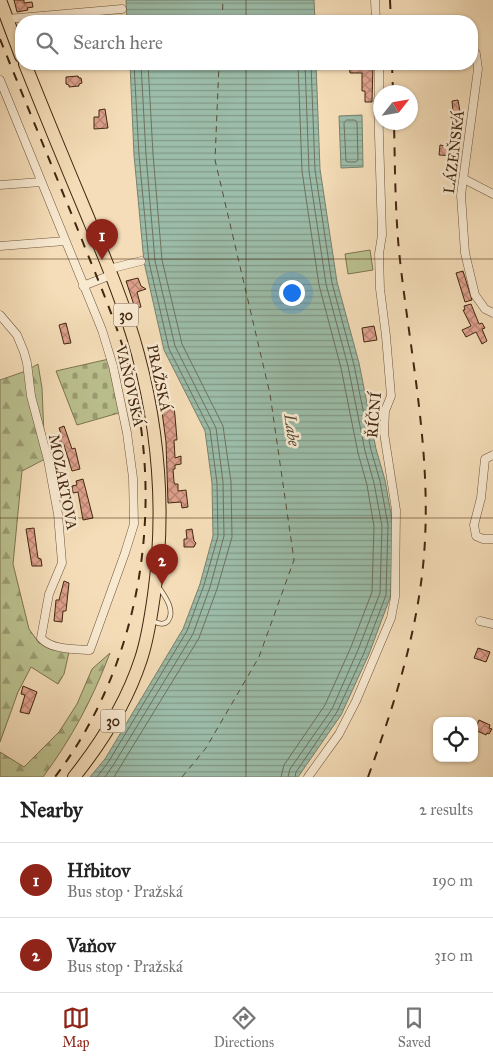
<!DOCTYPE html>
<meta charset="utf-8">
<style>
:root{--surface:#fff;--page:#f2f2f2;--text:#222;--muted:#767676;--line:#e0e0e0;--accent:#8f2418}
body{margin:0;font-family:"IM FELL Great Primer",serif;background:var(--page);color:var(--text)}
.controls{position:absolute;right:15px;bottom:15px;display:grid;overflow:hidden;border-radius:10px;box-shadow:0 1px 4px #0004}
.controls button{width:45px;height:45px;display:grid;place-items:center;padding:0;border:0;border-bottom:1px solid var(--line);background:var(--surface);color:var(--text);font:25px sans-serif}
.compass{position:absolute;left:373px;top:85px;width:45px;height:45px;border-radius:50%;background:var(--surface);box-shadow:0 1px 4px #0004;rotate:59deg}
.you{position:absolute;left:291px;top:292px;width:18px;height:18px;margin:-12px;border:4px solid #fff;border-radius:50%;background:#1a73e8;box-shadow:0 0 0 8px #1a73e833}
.badge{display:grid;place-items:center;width:32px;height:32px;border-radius:50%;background:var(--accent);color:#fff;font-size:16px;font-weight:700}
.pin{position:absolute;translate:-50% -41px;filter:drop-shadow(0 1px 2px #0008)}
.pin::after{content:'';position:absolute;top:26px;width:18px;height:15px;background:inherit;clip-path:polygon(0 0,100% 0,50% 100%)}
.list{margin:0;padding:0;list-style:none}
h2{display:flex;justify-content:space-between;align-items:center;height:65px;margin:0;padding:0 20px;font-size:21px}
h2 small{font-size:16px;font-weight:400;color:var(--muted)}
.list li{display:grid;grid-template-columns:32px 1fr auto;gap:15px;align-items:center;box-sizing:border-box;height:75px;padding:0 20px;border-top:1px solid var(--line)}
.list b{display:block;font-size:19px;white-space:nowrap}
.list p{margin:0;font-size:16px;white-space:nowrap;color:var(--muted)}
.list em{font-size:16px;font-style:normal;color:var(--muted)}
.icon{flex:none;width:28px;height:28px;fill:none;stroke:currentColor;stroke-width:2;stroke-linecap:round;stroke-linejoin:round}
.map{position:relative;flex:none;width:493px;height:777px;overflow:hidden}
.search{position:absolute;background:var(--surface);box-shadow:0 1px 4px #0004;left:15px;right:15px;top:15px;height:55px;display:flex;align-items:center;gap:12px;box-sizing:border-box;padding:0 18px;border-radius:20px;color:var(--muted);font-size:19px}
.sheet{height:215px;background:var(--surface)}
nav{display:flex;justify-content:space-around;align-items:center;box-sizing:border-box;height:70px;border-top:1px solid var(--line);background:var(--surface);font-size:14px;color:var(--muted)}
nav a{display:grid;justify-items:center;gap:2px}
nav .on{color:var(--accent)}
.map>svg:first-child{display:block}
</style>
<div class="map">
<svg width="493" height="777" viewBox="0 0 493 777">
<defs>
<pattern id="forest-firs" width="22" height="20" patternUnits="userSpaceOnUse" patternTransform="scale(1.25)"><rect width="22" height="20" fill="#bbc18f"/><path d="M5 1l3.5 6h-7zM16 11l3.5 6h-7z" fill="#9a9d73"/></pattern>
<pattern id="cemetery-stones" width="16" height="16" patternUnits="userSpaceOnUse" patternTransform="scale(1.25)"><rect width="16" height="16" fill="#bbc18f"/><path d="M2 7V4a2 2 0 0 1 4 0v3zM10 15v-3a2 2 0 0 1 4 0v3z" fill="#9a9d73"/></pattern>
<pattern id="water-rules" width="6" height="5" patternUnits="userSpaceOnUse" patternTransform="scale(1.25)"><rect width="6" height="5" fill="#9cbdaa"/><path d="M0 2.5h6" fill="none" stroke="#819a89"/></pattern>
<pattern id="building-cross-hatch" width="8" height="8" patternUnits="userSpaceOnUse" patternTransform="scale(1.25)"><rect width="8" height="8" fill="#dea18d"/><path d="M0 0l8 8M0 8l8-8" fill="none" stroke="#b68372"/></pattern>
</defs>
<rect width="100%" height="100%" fill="#f4ddb8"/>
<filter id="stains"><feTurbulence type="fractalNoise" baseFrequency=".004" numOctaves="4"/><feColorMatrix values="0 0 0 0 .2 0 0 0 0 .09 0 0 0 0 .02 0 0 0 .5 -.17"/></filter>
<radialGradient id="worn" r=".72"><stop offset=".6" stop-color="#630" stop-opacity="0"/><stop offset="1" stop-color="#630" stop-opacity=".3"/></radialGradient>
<path fill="url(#forest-firs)" stroke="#7e7450" d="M38 364 42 388 45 459 22 471 13 564 29 629 39 643 69 652 64 674 58 684 31 667 18 692 0 742V380L26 371Z
M110 653C93 698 72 738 43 777H0V752L24 767 59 732 77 704 92 669Z"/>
<path fill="url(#cemetery-stones)" stroke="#7e7450" d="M109 359 122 412 77 425 56 371Z"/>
<path fill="#bbc18f" stroke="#7e7450" d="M370 250 373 270 348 274 345 254Z"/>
<path fill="url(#water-rules)" stroke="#78816c" d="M126 0H314L315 21H127Z
M130 64H316L320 169 337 282 359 363 376 449 385 480 393 525 391 595 369 654 341 715 298 777H90L105 759 183 629 200 584 213 536 212 483 205 431 164 350 144 262 134 155Z
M362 115 363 167 341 168 339 116Z"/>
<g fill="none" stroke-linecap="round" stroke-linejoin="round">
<path stroke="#6f725d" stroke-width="1" d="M347 120H355L357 122 358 160 356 162H348L346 161 344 123Z
M97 777 109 761 187 631 204 585 218 536 217 483 210 430 169 349 149 262 139 155 134 64
M105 777 114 764 193 634 210 587 224 536 223 482 216 428 175 346 155 261 146 155 141 64
M114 777 199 638 217 589 232 537 231 482 223 426 182 344 162 260 153 154 148 64
M281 777 284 765 325 705 351 647 372 592 374 526 367 485 358 453 341 368 319 285 302 171 298 64
M288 777 290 769 332 709 358 650 380 593 382 526 374 483 365 451 348 366 326 284 309 171 305 64
M295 777 296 772 337 712 364 653 386 595 388 525 380 481 371 450 354 365 332 283 315 170 311 64"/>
<path stroke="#584c36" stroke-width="1" stroke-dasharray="6 5" stroke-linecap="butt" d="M222 21 223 0
M182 777 206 748 259 657 294 560 270 394 215 160 219 64"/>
</g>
<path fill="url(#building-cross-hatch)" stroke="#422710" d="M14 0H24V3L32 2 33 7 27 8 28 10 17 12Z
M349 64H373L372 102H365V91H362V73H350Z
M78 76 79 78H81L82 83 79 84V86L69 87V85L66 84V77Z
M458 100 463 129 457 131 456 119 451 118 452 112H453L452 101Z
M105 109 108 128 94 129V117H99V110Z
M440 145 456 148 455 156 439 155Z
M463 271 472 300 465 302 456 273Z
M138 278 141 286 146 289 137 292 141 307 135 308 126 281Z
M471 304 479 324 482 323 485 328 482 329 487 341 482 344 476 332 466 337 462 330 471 326 463 310H465L464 306Z
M66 323 71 343 64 344 59 325Z
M374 326 377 340 364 342 362 328Z
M170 403 171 408 174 407 175 416 177 440H174L175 458 181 456V464L175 465V469H173L174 482 175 484H178V491L186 490 188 507 182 508 181 502 168 503 166 442 161 404Z
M64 426 72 449 75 448 80 469 72 471 64 445 61 446 58 435 61 434 59 428Z
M83 479 93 518 83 520 78 492 73 493 72 486 77 485 76 481Z
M34 528 37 551 38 558 41 559 42 566H32L26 529Z
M192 529 194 541 196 543 194 547H184V539H187L186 530Z
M64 581 69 583 66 611H63L62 622 54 621 56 600H59Z
M478 648 490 652 486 662 474 658Z
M23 686 37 692 29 714 20 712 25 695 21 694Z
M479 720 490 725 489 728 492 729 489 734 487 733 486 735 475 730Z"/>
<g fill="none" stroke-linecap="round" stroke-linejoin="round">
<g stroke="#6e543a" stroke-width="5.5">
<path id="lane" d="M152 621C158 623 163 626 168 621 176 610 164 595 158 586"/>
</g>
<g stroke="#6e543a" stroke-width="9">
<path id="street" d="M375 0 376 21
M7 19 122 9
M472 48 476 54 478 69 461 195 465 253 475 295 485 309 493 313
M0 80 102 330 113 366 127 433 133 478 134 524 125 553 90 650C75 649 51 650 41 638L49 594 62 563 58 514 48 460 31 396 27 363 24 352 17 335 0 315
M464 179 493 194
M0 185 41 182
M0 246 65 241
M109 269 141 261
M83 286 111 275
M493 455 485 459 481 498 474 525 476 536 483 539H493
M480 621 493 624
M308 777 339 734 356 701 391 618 395 597 396 510 384 433 385 411 391 396 386 336 380 289 379 254 382 235 378 102 379 90V64"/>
</g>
<g stroke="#422710" stroke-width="14">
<path id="primary" d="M0 0 21 56
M25 64C45 114 66 165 87 215 106 261 125 306 138 354 159 432 165 515 154 595 151 616 148 638 141 659 127 702 102 742 74 777"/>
</g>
<use href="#lane" stroke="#f8e9d1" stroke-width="4"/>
<use href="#street" stroke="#f8e9d1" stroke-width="8"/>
<use href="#primary" stroke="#f4ddb8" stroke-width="12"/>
<path stroke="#422710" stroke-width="2" stroke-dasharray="9 9" stroke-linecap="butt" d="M390 0 391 21
M0 39C27 106 55 173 82 240 101 288 123 337 134 388 163 520 138 668 55 777
M392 64 393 92
M368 777C396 700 421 622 425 540 430 442 409 347 399 251 395 208 395 165 394 122"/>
</g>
<path fill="none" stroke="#422710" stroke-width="1" stroke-opacity="0.55" d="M246 0V21M246 64V777M0 259H493M0 518H493"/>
<g text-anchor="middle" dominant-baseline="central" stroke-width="5" stroke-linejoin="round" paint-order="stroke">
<g fill="#f8e9d1" stroke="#79614a" stroke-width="1">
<rect x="113.5" y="303.5" width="25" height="23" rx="4"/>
<rect x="100.5" y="709.5" width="25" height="23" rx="4"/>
</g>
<g font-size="14" font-weight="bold" fill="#422710">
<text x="126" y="315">30</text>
<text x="113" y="721">30</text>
</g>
<g font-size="15" fill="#422710" stroke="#f8e9d1">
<text transform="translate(454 152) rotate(-83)">LÁZEŇSKÁ</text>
<text transform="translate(159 378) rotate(78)">PRAŽSKÁ</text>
<text transform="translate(130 386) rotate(77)">VAŇOVSKÁ</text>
<text transform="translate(374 415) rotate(-85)">ŘÍČNÍ</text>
<text transform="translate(63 482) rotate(79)">MOZARTOVA</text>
</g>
<g font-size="16" font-style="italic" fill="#584c36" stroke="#f8e9d1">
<text transform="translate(292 430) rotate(82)">Labe</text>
</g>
</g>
<rect width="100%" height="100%" filter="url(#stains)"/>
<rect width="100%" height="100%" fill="url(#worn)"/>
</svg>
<div class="controls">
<button><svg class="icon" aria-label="locate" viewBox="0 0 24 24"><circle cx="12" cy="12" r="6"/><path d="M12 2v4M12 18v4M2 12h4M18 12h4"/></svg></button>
</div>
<svg class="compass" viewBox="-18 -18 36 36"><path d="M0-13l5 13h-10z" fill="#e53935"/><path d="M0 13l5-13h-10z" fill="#767676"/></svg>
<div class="you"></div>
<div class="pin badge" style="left:102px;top:260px">1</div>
<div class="pin badge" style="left:162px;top:585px">2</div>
<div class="search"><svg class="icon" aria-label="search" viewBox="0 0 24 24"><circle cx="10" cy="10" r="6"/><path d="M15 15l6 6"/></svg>Search here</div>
</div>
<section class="sheet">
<h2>Nearby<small>2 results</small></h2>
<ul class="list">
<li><span class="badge">1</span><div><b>Hřbitov</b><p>Bus stop · Pražská</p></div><em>190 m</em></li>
<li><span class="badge">2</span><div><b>Vaňov</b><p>Bus stop · Pražská</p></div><em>310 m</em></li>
</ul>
</section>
<nav>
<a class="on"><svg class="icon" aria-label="map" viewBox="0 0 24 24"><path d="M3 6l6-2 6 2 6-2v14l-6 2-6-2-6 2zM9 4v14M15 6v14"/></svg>Map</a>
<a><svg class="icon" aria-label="directions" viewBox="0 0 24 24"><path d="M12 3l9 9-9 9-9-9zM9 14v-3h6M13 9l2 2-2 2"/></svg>Directions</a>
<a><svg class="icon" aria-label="saved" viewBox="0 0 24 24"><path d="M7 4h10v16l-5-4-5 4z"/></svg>Saved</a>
</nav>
